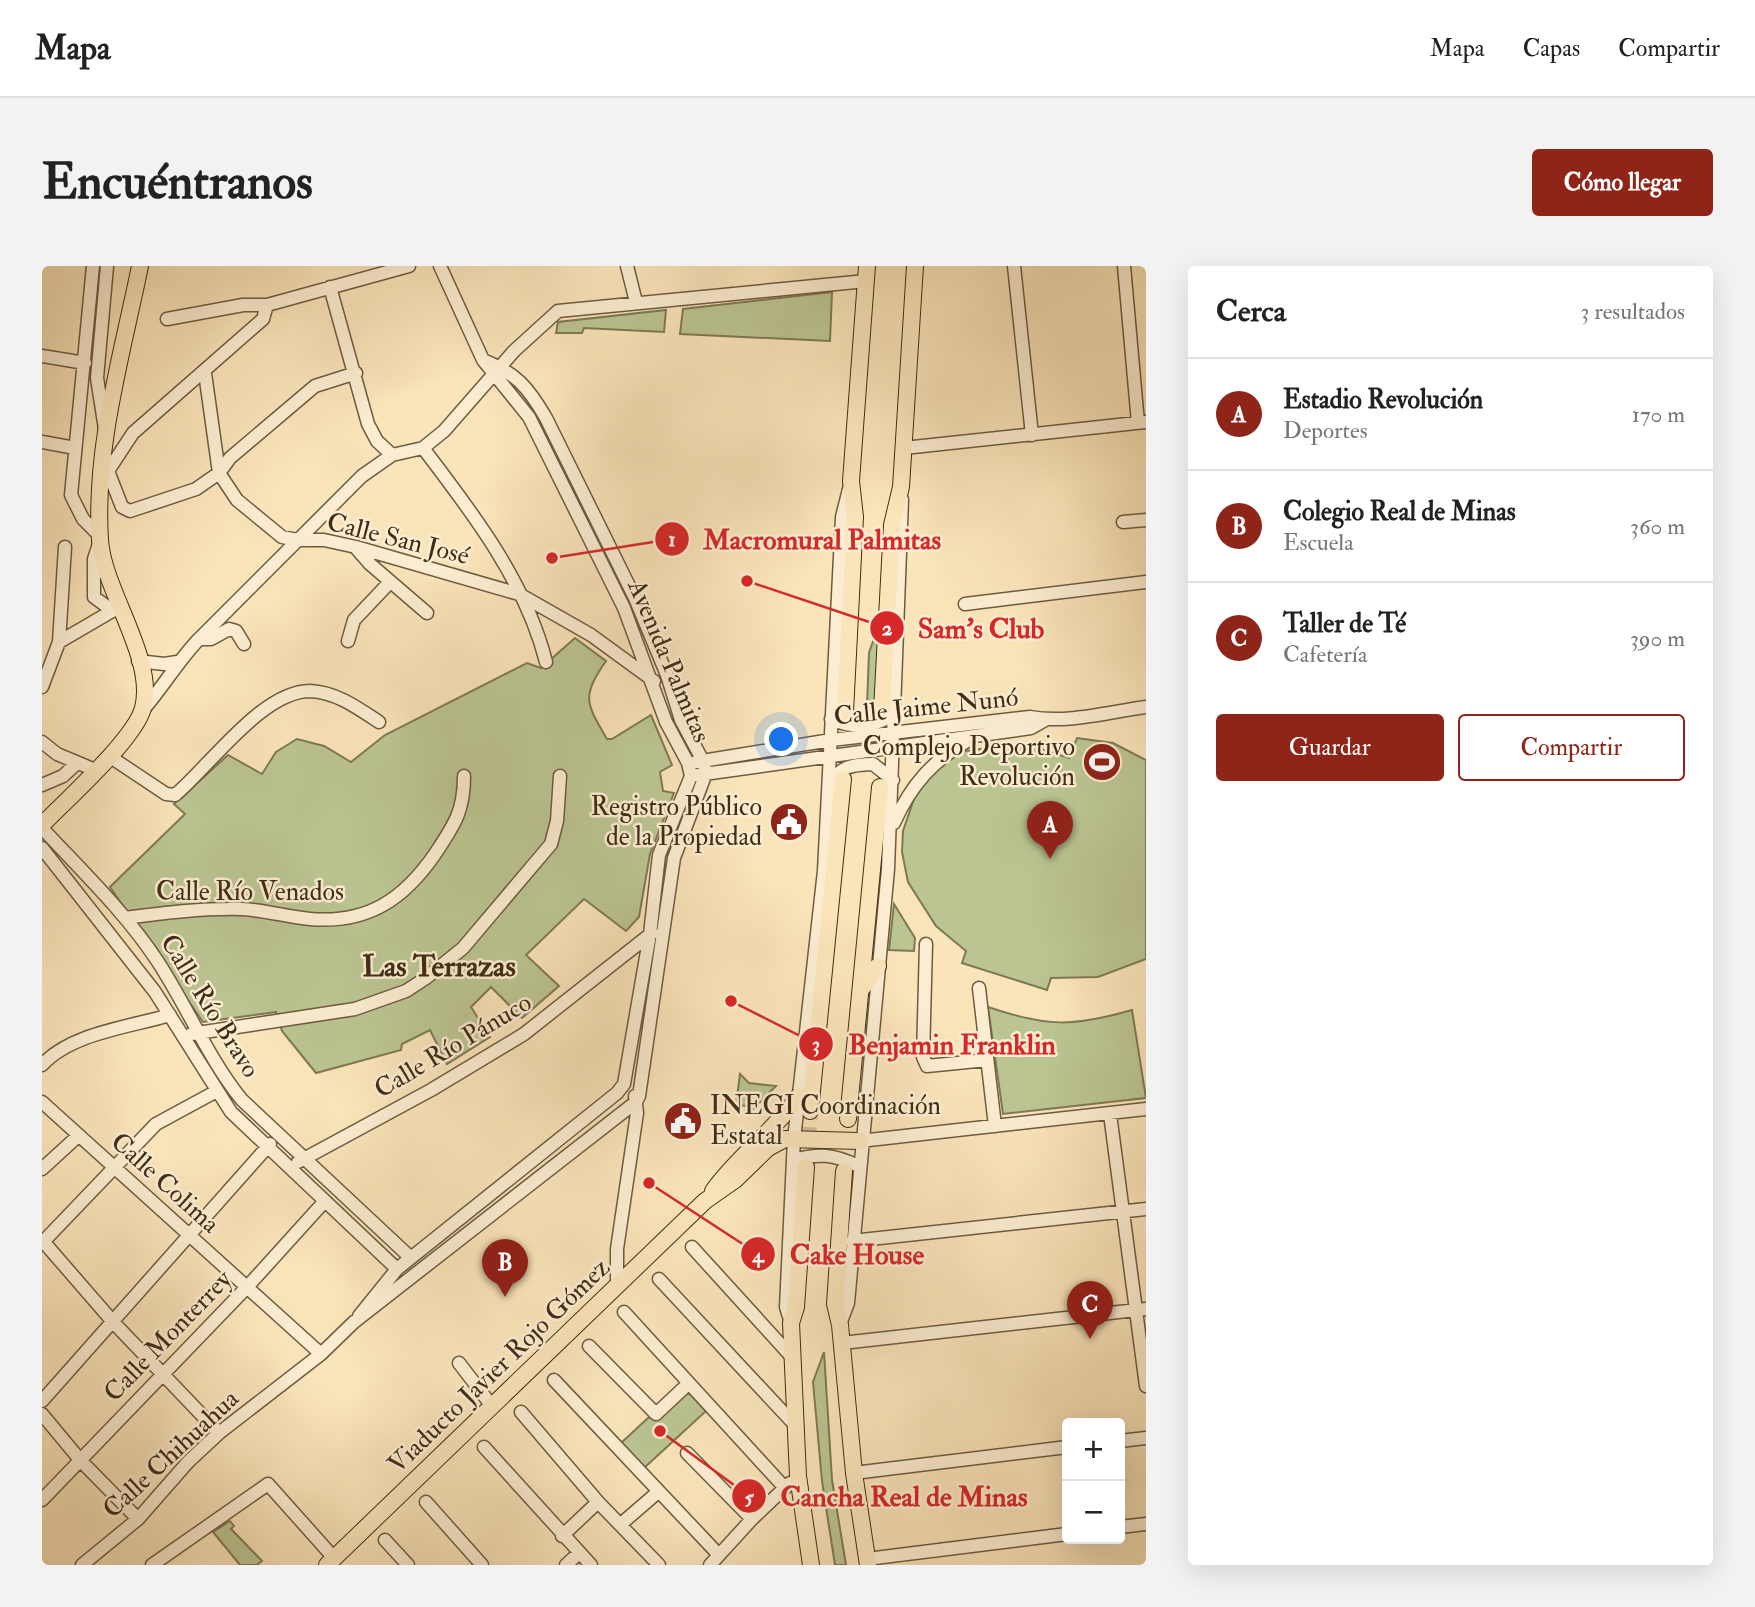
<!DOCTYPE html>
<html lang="es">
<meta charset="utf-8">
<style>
:root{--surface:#fff;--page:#f2f2f2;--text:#222;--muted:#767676;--line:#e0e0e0;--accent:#8f2418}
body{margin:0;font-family:"IM FELL Double Pica",serif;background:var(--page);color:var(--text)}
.controls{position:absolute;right:21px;bottom:21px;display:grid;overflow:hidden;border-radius:7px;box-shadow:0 7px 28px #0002}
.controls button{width:63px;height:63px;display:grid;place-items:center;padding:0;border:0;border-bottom:2px solid var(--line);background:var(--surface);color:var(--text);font:35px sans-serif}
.you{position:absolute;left:740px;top:474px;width:24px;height:24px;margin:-18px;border:5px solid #fff;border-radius:50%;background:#1a73e8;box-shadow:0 0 0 10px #1a73e833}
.badge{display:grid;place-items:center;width:46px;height:46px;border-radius:50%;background:var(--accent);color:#fff;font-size:23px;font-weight:700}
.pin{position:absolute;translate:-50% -58px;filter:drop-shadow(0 2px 4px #0008)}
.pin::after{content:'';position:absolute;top:37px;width:24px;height:21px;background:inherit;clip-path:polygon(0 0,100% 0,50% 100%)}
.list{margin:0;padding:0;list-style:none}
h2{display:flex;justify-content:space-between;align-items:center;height:91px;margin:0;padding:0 28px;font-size:30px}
h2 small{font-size:23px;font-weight:400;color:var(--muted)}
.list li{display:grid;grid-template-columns:46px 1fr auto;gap:21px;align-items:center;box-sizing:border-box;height:112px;padding:0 28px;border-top:2px solid var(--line)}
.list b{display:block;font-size:26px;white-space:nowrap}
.list p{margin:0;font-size:23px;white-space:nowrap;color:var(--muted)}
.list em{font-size:23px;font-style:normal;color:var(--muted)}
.actions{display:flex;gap:14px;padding:21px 28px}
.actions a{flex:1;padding:16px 0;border:2px solid var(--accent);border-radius:7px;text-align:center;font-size:24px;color:var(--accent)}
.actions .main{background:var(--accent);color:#fff}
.map{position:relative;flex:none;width:1104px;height:1299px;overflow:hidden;border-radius:7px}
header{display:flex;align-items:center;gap:42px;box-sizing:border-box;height:98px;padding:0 35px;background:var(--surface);border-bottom:2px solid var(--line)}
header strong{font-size:33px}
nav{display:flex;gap:38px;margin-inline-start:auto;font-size:24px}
.intro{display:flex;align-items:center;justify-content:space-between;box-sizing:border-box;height:168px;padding:0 42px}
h1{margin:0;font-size:49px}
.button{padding:18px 32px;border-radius:7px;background:var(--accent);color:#fff;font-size:24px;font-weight:700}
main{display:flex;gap:42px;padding:0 42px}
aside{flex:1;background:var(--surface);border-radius:7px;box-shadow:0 7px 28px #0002}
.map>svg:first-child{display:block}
</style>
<header>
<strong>Mapa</strong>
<nav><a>Mapa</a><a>Capas</a><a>Compartir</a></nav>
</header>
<div class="intro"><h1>Encuéntranos</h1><a class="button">Cómo llegar</a></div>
<main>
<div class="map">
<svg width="1104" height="1299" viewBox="0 0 1104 1299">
<rect width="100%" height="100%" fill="#fae4ba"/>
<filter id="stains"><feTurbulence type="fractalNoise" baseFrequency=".00286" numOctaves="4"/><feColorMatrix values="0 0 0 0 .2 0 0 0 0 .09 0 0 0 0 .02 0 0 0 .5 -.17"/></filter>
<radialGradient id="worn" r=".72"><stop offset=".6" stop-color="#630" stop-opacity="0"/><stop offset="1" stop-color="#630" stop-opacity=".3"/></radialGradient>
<path fill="#bbc592" stroke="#7e7954" stroke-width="2" d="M790 26 788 75 638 68 641 43Z
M624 44 622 66 542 62 540 67H514L516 56Z
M839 352 836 438 825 439 827 387Z
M533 372 564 395C539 431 544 437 565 473H570L609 449 630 499 618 506 621 525 632 527 608 588 597 651 584 665 542 633 484 689 517 720 480 752 449 721 429 741 448 771 405 798 388 764 360 778 359 784 274 807 240 765 234 746 161 756 68 621 143 548 132 538 186 489 220 508 234 486 255 473 282 480 309 496 343 469 485 397 499 402Z
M1035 472 1071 477 1104 494V693L1056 711 1009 712 1005 724 920 697 924 685 894 660 866 616 860 586 861 565 874 527 886 510 917 486 981 477 1027 492Z
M852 638 873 672 872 685 847 684Z
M946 741C1005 761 1031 761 1090 744L1104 832 961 848Z
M698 808 707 817 734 820 710 844 705 840 694 839Z
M782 1086 790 1214 804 1299H793L780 1215 771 1116Z
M643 1128H648L664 1145 602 1202 579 1177 606 1152 620 1149Z
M188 1255 192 1260 189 1263 220 1295 215 1299H198L171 1266Z"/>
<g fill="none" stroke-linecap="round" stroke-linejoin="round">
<path stroke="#d5bf99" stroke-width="16" stroke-dasharray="16 8" stroke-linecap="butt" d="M764 901 768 845"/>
<g stroke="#6e5b3f" stroke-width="15">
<path id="minor" d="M51 0 29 229 41 253 58 270
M585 0 594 36
M972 0 990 169
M1082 0 1096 157
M288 21 326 158 335 175 350 189
M125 53 201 39H225L367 0
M0 90 43 97
M163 107 177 207 195 234 240 271 256 274H282L314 281 477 328 549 369 612 415
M63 163 55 112 65 0
M0 176 33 182
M381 182C430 246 484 316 504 396
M862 182 1104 156
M66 205 80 241 88 245 154 223 177 207 188 192 273 120 314 107
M59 207 66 205 91 167 221 53 225 39
M1081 256 1104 254
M58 275 52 293V331L71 345
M314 282 328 298 385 347
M923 338 1104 316
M157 373H169L187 363 194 365 202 378
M306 375 312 354 348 316
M17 376 77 341
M96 395 122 398 135 396
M0 421 17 376 23 281
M101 444C121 421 136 395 157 373L320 210 350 189 381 182 402 165 472 85 516 45 824 15
M789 453C810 463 835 461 853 447
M0 476 15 488 53 504
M67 490 124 528 133 529C167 501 220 425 268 425 294 426 316 442 337 456
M654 496 789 474 988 451C1025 458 1067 446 1104 441
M655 509 989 462 1003 454
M789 517C799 499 812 499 831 498L851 514
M0 519 21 510 34 498
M852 557C869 519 891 494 927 474
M0 562C40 605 84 647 116 696 146 742 166 792 200 834L369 992
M0 582 113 726 189 846 355 1003
M83 652C121 647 161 642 200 643 223 644 245 651 268 653 326 658 362 633 393 588 412 559 422 546 422 510
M884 678 881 791 885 800 945 794
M937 722 953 860
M149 768 313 743 364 725 384 712 421 682 509 578 515 555 518 510
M0 799C29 767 88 761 128 749
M0 836 279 1088
M1068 848 1104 1120
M818 875 1104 843
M751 894C777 887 792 888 816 900
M256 896 389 824 482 768 610 667
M0 903 36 870
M0 974 72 1057 177 1167
M810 975 1104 943
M0 977 114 858 173 826
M650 981 749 1090
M617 1013 753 1159
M575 1020V983L595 847 593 830
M582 1046 743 1222
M317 1050 355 1003 575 827 582 818 608 668 617 589 649 510 646 497 624 456 582 342 487 151 441 94 398 0
M749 1057 744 1041 752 873 782 605 800 251 807 223
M798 1058 806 1037 846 603 860 233
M800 1077 1104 1043
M547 1080 614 1148 646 1118
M417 1097 450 1140
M512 1114 677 1289
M0 1135 228 878
M479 1146 556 1236 617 1299
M0 1148 39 1195 96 1253
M1078 1175 1104 1172
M442 1181 549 1299
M645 1187 710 1253
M812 1207 1025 1181
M0 1234 206 1020 282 936
M384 1236 440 1299
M579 1258 616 1226
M1078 1261 1104 1258
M520 1270 556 1236
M343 1274 366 1299
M825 1293 1025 1268
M40 1299 96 1253 146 1196 177 1167 279 1088 312 1056 594 836 597 830 632 592 664 507 661 495 639 454 625 409 593 332 504 152C486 121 474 107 441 94
M110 1299 226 1218 292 1292
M524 1299 537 1287
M668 1299 710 1253 748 1217"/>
</g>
<g stroke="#402d16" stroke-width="18">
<path id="major" d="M840 444 850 259 859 221 873 0
M803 446 813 251 809 215 825 0
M0 559C24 534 93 473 101 442 114 392 61 324 58 274 52 183 80 89 98 0
M821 721 836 700
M768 845 801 513
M806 853 838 521
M764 901 754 1041 749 1057 756 1210 769 1299
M802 905 793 1038 798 1059 812 1207 826 1299
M671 925C696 890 732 865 757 830
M285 1299 663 935 693 914 726 882 743 873 818 875"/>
</g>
<use href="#minor" stroke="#fcedd2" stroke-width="12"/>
<use href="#major" stroke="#fae4ba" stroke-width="16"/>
</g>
<defs>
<g id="stadium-disc" transform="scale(2.0125)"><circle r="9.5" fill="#8f2418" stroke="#fcedd2"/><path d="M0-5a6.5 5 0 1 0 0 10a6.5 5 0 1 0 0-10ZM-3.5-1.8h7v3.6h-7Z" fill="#fff"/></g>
<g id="civic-disc" transform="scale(2.0125)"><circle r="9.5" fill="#8f2418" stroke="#fcedd2"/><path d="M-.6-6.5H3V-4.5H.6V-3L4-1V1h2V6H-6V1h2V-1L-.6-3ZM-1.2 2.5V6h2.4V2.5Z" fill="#fff"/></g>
</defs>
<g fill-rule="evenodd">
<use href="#stadium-disc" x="1060" y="496"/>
<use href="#civic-disc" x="747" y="556"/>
<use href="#civic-disc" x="641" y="855"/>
</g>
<g text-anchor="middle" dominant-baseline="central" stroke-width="5" stroke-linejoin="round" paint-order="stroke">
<g font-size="26" fill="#402d16" stroke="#fcedd2">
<text transform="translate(356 273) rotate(14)">Calle San José</text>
<text transform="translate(627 395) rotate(67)">Avenida Palmitas</text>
<text transform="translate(884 441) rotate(-6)">Calle Jaime Nunó</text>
<text x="208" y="626">Calle Río Venados</text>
<text transform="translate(168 740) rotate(58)">Calle Río Bravo</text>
<text transform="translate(411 780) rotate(-31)">Calle Río Pánuco</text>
<text transform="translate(123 917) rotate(42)">Calle Colima</text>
<text transform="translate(126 1070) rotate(-46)">Calle Monterrey</text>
<text transform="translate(457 1100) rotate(-44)">Viaducto Javier Rojo Gómez</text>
<text transform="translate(129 1188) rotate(-43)">Calle Chihuahua</text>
</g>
<g font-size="26" fill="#402d16" stroke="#fcedd2" text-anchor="end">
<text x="1033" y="481">Complejo Deportivo<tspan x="1033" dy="30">Revolución</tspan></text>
<text x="720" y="541">Registro Público<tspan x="720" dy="30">de la Propiedad</tspan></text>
<text x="668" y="840" text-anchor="start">INEGI Coordinación<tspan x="668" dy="30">Estatal</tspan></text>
</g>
<g font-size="30" font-weight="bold" fill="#402d16" stroke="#fcedd2">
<text x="397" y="700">Las Terrazas</text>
</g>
</g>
<path fill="none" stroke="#d62828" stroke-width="2.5" d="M510 292L630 273M705 315L845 362M689 735L774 778M607 917L716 988M618 1165L707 1230"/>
<g fill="#d62828" stroke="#fcedd2" stroke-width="2.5">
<circle cx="510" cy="292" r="7"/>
<circle cx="705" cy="315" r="7"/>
<circle cx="689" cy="735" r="7"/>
<circle cx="607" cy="917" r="7"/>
<circle cx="618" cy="1165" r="7"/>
<circle cx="630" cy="273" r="18"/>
<circle cx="845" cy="362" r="18"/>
<circle cx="774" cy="778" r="18"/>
<circle cx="716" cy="988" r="18"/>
<circle cx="707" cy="1230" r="18"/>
</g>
<g font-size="21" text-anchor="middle" font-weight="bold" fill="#fff">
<text x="630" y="280">1</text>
<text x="845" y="369">2</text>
<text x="774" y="785">3</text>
<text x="716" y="996">4</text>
<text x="707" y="1238">5</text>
</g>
<g font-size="28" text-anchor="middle" font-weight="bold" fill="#d62828" stroke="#fcedd2" stroke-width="5" stroke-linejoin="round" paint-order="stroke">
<text x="780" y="283">Macromural Palmitas</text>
<text x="939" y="372">Sam's Club</text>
<text x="910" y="788">Benjamin Franklin</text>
<text x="815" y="998">Cake House</text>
<text x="862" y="1240">Cancha Real de Minas</text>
</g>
<rect width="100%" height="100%" filter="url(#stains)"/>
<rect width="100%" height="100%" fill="url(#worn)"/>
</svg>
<div class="controls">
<button>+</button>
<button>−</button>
</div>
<div class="you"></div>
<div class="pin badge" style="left:1008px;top:593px">A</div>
<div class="pin badge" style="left:463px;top:1031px">B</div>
<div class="pin badge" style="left:1048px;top:1073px">C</div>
</div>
<aside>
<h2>Cerca<small>3 resultados</small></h2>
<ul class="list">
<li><span class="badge">A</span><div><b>Estadio Revolución</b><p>Deportes</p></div><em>170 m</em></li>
<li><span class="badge">B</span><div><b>Colegio Real de Minas</b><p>Escuela</p></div><em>360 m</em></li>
<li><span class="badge">C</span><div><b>Taller de Té</b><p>Cafetería</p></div><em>390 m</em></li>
</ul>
<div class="actions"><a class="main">Guardar</a><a>Compartir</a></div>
</aside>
</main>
